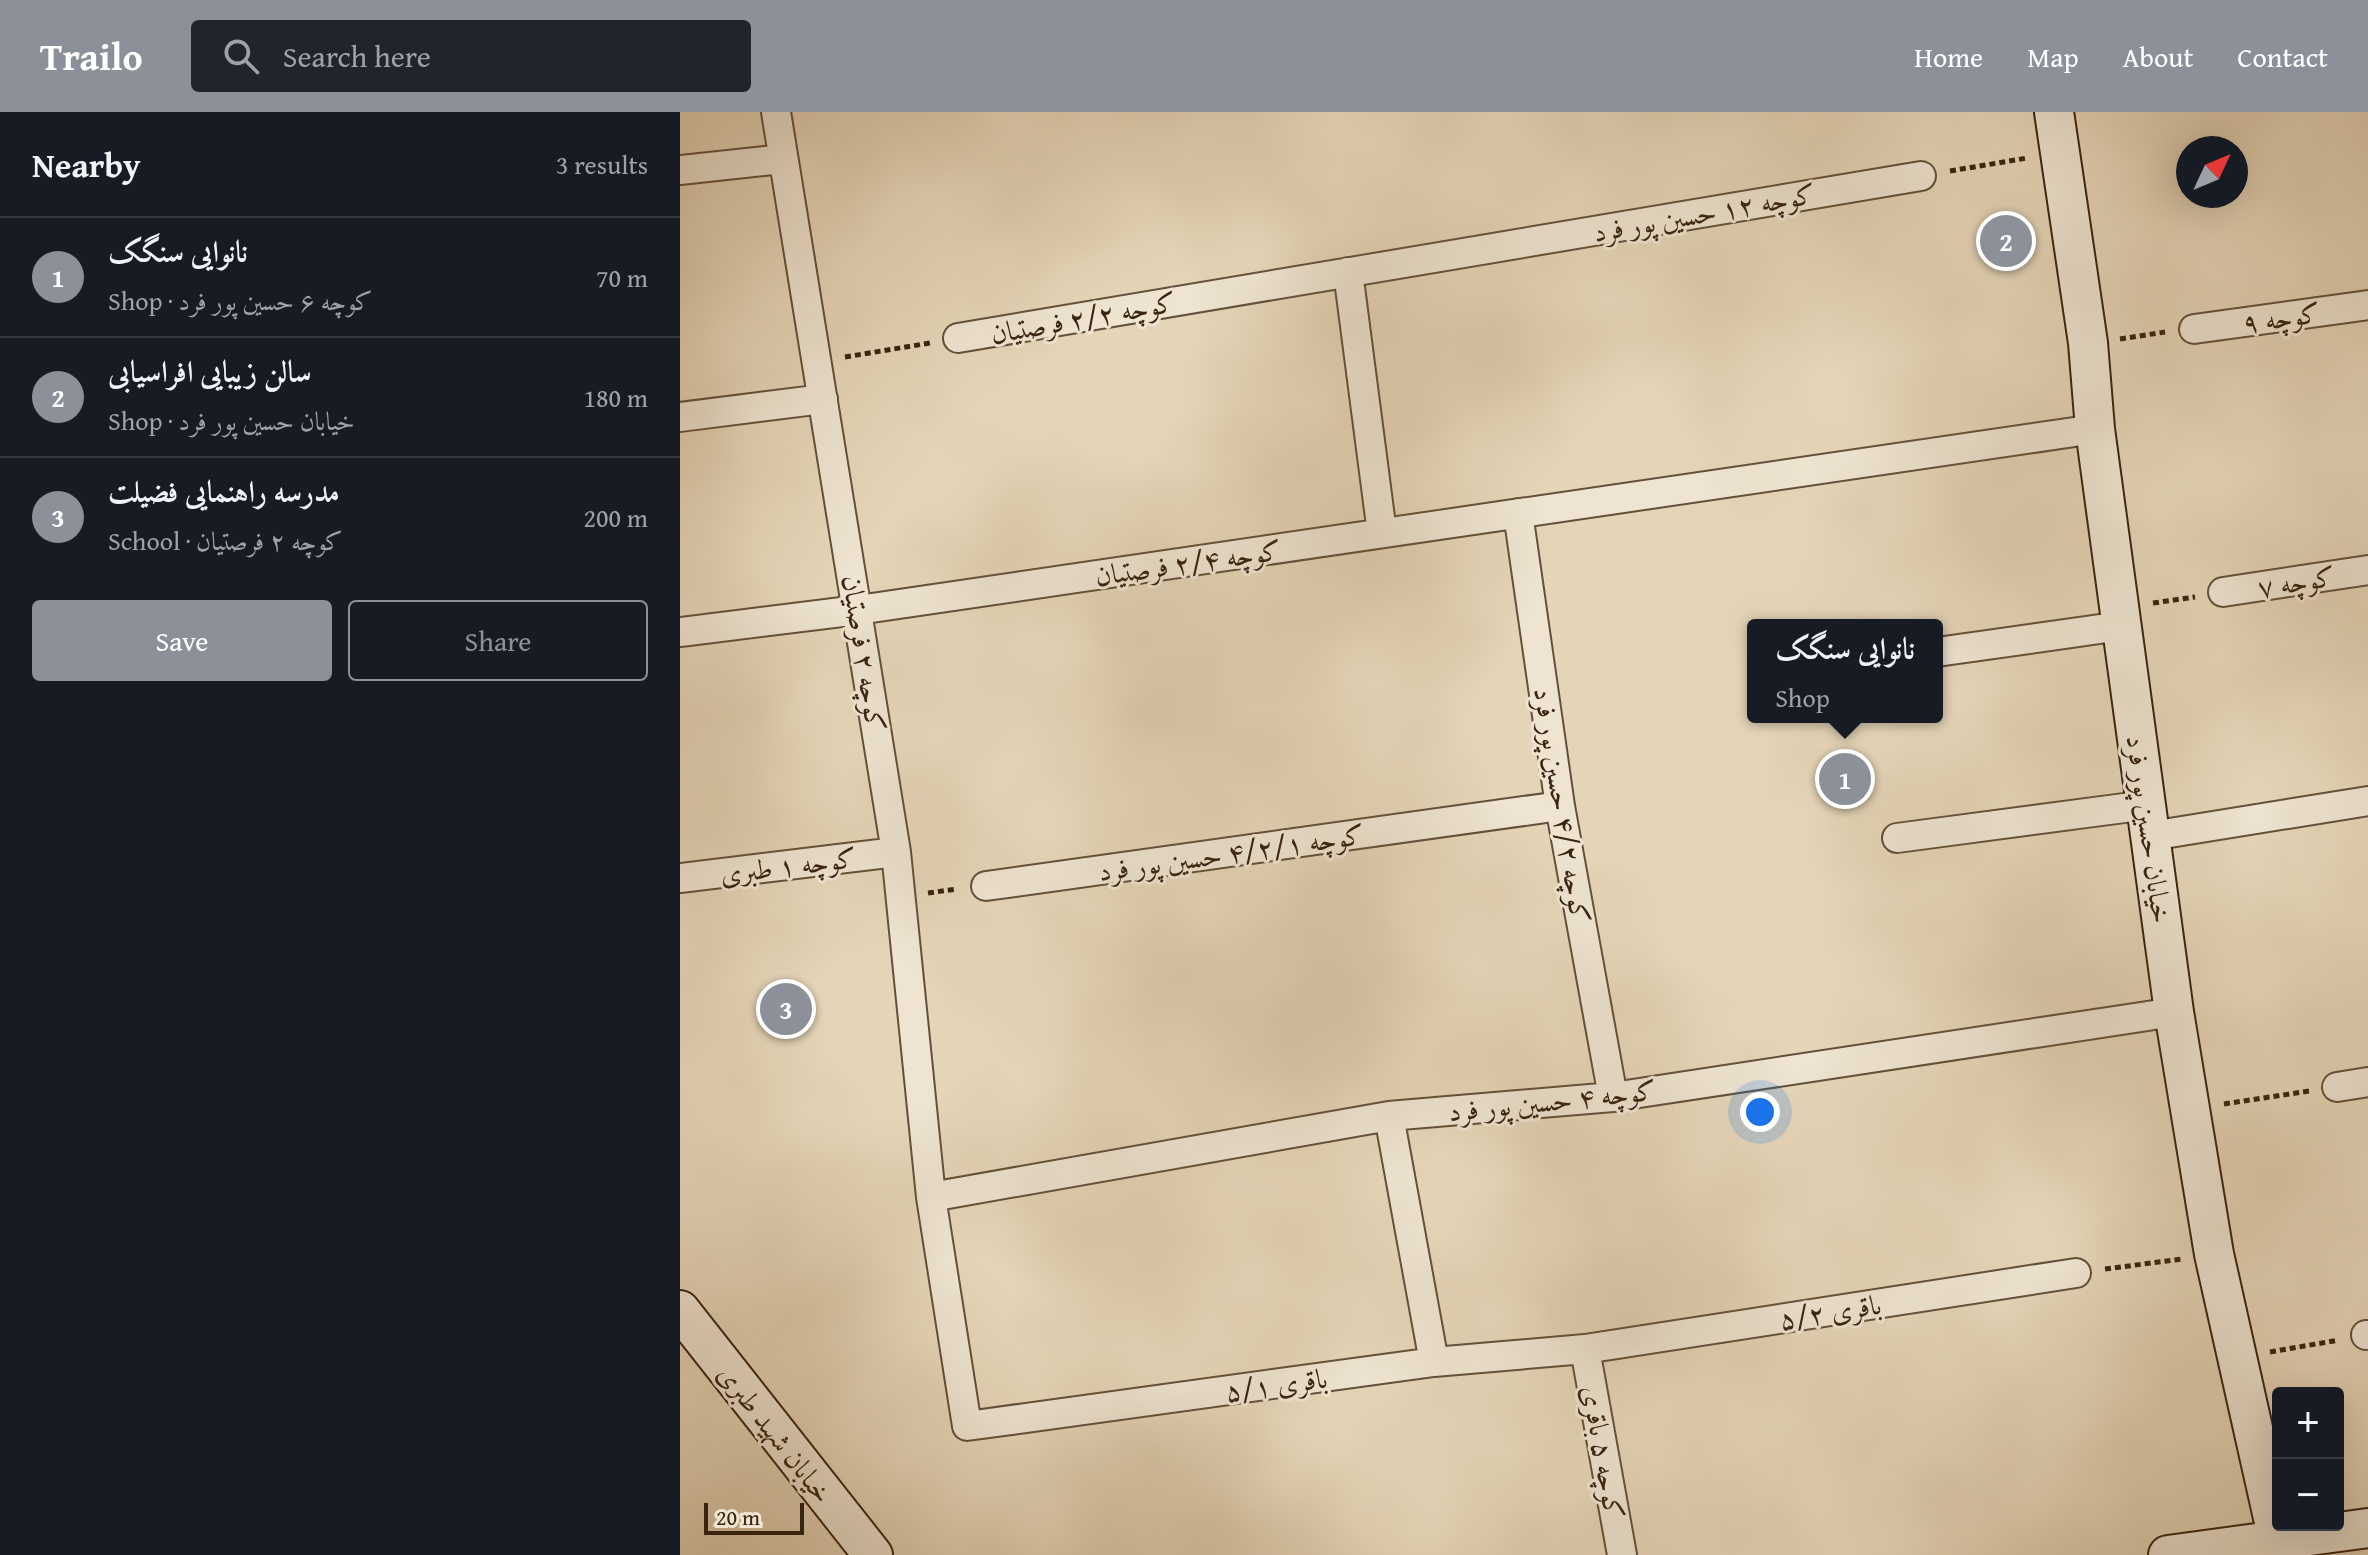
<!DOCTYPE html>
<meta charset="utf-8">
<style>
:root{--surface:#171b24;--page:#20242c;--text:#f1f3f6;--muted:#9ea1a6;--line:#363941;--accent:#8c9099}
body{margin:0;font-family:"Gentium Book Plus",Amiri,serif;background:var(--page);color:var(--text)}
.controls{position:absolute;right:24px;bottom:24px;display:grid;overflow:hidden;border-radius:8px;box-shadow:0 8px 32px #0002}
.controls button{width:72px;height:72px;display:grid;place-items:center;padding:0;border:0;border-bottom:2px solid var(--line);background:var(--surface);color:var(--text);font:40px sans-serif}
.compass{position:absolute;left:1496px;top:24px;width:72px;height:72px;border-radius:50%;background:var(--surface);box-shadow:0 8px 32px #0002;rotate:46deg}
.scale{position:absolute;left:24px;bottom:20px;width:100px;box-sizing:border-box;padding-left:8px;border:4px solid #392410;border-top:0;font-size:22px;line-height:28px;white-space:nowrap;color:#392410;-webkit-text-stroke:6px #eee4d1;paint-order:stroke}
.you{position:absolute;left:1080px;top:1000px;width:28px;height:28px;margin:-20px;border:6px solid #fff;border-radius:50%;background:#1a73e8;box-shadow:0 0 0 12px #1a73e833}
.badge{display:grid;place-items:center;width:52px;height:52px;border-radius:50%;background:var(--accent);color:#fff;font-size:26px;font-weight:700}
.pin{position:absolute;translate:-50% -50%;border:4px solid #fff;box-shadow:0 2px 8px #0006}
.popup{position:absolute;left:1067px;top:507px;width:196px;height:104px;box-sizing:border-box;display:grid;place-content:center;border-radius:8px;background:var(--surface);filter:drop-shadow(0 2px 6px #0005);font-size:26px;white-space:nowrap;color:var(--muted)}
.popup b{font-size:30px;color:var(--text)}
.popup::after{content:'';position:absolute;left:50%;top:100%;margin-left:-16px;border:16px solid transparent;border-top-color:var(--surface)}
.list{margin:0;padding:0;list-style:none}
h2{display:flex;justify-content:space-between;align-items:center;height:104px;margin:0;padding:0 32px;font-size:34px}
h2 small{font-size:26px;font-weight:400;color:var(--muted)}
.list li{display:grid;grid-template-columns:52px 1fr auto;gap:24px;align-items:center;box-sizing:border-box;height:120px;padding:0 32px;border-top:2px solid var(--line)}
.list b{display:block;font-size:30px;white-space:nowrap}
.list p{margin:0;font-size:26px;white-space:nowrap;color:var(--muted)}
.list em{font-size:26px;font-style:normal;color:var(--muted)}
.actions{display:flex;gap:16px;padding:24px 32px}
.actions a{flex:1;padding:18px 0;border:2px solid var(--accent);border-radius:8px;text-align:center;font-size:28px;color:var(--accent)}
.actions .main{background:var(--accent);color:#fff}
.icon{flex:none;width:44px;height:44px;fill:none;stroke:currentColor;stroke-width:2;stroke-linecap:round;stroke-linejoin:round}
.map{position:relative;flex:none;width:1688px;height:1443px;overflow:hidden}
header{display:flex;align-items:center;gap:48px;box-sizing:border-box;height:112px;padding:0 40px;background:var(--accent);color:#fff}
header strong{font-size:38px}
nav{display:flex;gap:44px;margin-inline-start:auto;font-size:28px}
.search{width:560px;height:72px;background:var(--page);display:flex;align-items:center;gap:20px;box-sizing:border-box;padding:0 28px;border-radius:8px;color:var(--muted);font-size:30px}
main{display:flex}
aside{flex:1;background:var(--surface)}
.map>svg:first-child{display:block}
</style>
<header>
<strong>Trailo</strong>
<div class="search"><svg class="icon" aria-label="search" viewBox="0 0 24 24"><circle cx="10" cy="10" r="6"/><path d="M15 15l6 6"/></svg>Search here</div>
<nav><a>Home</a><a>Map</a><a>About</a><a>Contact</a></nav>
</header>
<main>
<aside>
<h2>Nearby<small>3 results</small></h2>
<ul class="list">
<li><span class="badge">1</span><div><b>نانوایی سنگک</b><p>Shop · کوچه ۶ حسین پور فرد</p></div><em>70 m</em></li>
<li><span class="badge">2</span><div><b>سالن زیبایی افراسیابی</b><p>Shop · خیابان حسین پور فرد</p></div><em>180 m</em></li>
<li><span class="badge">3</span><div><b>مدرسه راهنمایی فضیلت</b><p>School · کوچه ۲ فرصتیان</p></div><em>200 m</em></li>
</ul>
<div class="actions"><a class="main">Save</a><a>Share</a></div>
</aside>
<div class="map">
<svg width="1688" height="1443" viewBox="0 0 1688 1443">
<rect width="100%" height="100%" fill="#e5d5b8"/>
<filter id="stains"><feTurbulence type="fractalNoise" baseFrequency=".0025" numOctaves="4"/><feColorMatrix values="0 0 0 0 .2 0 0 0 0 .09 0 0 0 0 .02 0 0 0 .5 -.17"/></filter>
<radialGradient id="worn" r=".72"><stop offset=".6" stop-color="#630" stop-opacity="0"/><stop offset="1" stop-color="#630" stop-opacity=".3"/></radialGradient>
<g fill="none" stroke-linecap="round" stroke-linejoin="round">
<g stroke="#64503a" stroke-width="32">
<path id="street" d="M96 0 216 740 251 1085 287 1314 754 1250 905 1237 1396 1161
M0 58 103 47
M668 160 702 421
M1514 217 1688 193
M278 226 1241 64
M0 305 143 287
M838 401 880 694 933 985
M1543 480 1688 458
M0 520 178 498 1415 317
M1257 540 1441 514
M1471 724 1688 689
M1217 726 1467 693
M0 766 216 740
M306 774 880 694
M1657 975 1688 970
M709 1004 754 1250
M251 1085 709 1004 933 985 1494 900
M1686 1223H1688
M905 1237 942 1443"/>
</g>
<g stroke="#392410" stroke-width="42">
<path id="secondary" d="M1374 0 1408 231 1415 317 1494 900 1534 1142 1598 1428
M0 1198 193 1443
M1488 1443 1688 1416"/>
</g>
<path stroke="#392410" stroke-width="5" stroke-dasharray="6 4" stroke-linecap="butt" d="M1270 59 1347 46
M1440 227 1485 220
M165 245 250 231
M1473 491 1515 485
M248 781 277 777
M1544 992 1629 979
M1425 1157 1502 1147
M1590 1240 1659 1228"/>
<use href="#street" stroke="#eee4d1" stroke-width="28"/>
<use href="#secondary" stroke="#eee4d1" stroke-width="38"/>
</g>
<g text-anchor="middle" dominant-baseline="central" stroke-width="6" stroke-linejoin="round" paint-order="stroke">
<g font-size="28" fill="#392410" stroke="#eee4d1">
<text transform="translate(1024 100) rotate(-10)">کوچه ۱۲ حسین پور فرد</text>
<text transform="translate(403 205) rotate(-10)">کوچه ۲/۲ فرصتیان</text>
<text transform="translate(1601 205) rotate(-8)">کوچه ۹</text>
<text transform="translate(508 450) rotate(-8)">کوچه ۲/۴ فرصتیان</text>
<text transform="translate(1616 469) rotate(-9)">کوچه ۷</text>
<text transform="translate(185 541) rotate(81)">کوچه ۲ فرصتیان</text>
<text transform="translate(883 693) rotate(81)">کوچه ۴/۲ حسین پور فرد</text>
<text transform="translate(1470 717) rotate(82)">خیابان حسین پور فرد</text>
<text transform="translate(551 740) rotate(-8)">کوچه ۴/۲/۱ حسین پور فرد</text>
<text transform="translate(108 753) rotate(-7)">کوچه ۱ طبری</text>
<text transform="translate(872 988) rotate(-6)">کوچه ۴ حسین پور فرد</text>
<text transform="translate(1150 1199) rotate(-9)">باقری ۵/۲</text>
<text transform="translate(596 1272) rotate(-8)">باقری ۵/۱</text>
<text transform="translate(96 1321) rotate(52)">خیابان شهید طبری</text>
<text transform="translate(924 1340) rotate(80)">کوچه ۵ باقری</text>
</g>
</g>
<rect width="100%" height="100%" filter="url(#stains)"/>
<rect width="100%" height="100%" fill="url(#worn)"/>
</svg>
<div class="controls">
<button>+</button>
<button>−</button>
</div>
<svg class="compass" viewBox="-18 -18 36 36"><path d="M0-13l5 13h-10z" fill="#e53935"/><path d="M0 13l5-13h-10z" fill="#9ea1a6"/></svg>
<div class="scale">20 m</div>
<div class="you"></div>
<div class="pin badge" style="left:1165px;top:667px">1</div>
<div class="popup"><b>نانوایی سنگک</b>Shop</div>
<div class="pin badge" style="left:1326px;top:129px">2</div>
<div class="pin badge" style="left:106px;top:897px">3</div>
</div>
</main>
